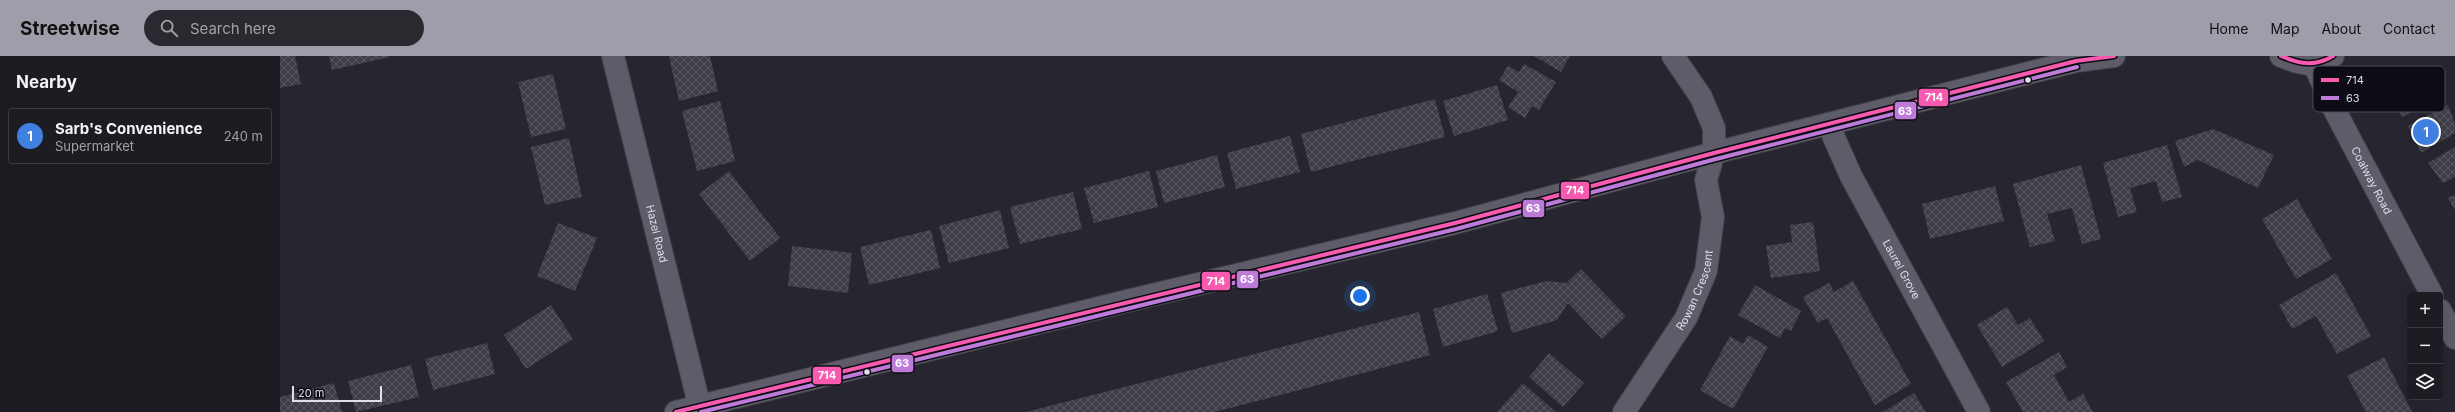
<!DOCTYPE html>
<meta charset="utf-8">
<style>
:root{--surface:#1d1c23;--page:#2a2930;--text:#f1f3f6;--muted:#a0a1a6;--line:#3b3a41;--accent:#9f9da9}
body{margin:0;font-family:Inter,sans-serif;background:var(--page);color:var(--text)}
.controls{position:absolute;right:12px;bottom:12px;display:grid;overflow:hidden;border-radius:4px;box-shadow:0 4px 16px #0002}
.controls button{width:36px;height:36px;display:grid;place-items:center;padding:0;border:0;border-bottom:1px solid var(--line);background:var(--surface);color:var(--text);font:20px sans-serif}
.scale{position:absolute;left:12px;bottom:10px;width:90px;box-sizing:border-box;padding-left:4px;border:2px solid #dfdeea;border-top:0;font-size:11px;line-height:14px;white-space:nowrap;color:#dfdeea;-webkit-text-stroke:3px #0d0c14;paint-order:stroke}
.you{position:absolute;left:1080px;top:240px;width:14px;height:14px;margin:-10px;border:3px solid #fff;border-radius:50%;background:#1a73e8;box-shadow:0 0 0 6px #1a73e833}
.badge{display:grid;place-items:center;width:26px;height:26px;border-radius:50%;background:var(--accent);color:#fff;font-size:13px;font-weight:700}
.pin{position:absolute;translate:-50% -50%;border:2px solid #fff;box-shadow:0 1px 4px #0006}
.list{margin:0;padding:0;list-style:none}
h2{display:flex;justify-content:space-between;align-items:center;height:52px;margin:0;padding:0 16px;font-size:17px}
h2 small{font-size:13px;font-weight:400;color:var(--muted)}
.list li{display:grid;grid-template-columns:26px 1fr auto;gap:12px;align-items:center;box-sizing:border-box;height:56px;margin:0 8px 8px;padding:0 8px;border:1px solid var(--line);border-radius:4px}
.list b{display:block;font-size:15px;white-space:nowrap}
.list p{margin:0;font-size:13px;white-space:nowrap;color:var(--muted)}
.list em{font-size:13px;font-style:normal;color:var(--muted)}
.icon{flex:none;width:22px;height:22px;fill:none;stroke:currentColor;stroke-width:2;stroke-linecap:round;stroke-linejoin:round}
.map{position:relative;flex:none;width:2175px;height:356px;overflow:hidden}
header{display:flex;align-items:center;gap:24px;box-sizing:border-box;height:56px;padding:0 20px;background:var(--accent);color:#111}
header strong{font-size:19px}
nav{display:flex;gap:22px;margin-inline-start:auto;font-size:14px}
.search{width:280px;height:36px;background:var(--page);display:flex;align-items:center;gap:10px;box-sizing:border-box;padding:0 14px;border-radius:22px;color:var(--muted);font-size:15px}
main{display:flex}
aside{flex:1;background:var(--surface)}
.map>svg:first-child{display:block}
</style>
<header>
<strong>Streetwise</strong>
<div class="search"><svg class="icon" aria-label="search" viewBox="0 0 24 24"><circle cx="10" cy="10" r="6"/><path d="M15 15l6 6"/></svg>Search here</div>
<nav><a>Home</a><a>Map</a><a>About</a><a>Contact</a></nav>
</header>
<main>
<aside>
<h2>Nearby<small></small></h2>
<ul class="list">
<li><span class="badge" style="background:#3f7fe0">1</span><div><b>Sarb's Convenience</b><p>Supermarket</p></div><em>240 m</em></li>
</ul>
</aside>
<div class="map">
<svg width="2175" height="356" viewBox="0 0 2175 356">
<defs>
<pattern id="building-cross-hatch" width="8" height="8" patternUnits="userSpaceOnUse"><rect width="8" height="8" fill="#3f3e46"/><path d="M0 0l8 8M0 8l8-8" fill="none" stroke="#5a5961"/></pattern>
</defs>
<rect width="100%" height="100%" fill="#27252f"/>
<path fill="url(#building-cross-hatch)" d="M0 0H15L21 28 0 32Z
M49 0H109L110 1 52 14Z
M389 0H430L438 35 399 45Z
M1254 0H1290L1281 16Z
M1244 8 1276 26 1259 54 1252 50 1245 62 1228 51 1238 36 1219 24 1228 10 1239 16Z
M273 18 286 73 251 81 238 26Z
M2150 25 2158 42 2122 61 2114 43Z
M1217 29 1228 64 1174 80 1163 45Z
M1155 43 1165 81 1031 116 1021 78Z
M440 45 455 105 417 115 402 55Z
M2168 49 2175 68V77L2141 97 2128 70Z
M1933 73 1994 99 1978 132 1918 104 1904 111 1895 85Z
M1010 80 1020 116 956 133 947 97Z
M289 82 302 141 265 149 251 91Z
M1887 89 1902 141 1882 146 1876 125 1850 132 1857 156 1838 161 1823 107Z
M2175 91V121L2163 127 2148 107Z
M937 99 945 131 884 147 876 115Z
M1801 109 1821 183 1802 188 1792 152 1767 158 1775 185 1750 191 1733 128Z
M449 115 500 182 470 205 419 138Z
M869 115 878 151 814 167 804 132Z
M1715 130 1724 165 1650 183 1642 148Z
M793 136 802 173 740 188 730 151Z
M2175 139V154L2168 142Z
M2017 143 2052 203 2016 223 1982 163Z
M720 154 729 192 669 207 659 170Z
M1533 166 1540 215 1491 222 1486 190 1512 186 1510 169Z
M278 167 317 182 295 235 257 220Z
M651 174 660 212 589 229 580 191Z
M512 190 572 197 568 237 508 230Z
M1301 213 1346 260 1322 283 1288 247 1277 264 1232 277 1221 237 1266 225 1286 227Z
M2056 217 2091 280 2057 298 2036 260 2012 273 1999 249Z
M1573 225 1631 328 1595 349 1547 262 1538 267 1523 241 1549 227 1554 236Z
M1475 229 1521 255 1511 275 1505 272 1500 282 1458 259Z
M1207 238 1218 275 1163 291 1153 253Z
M271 249 293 283 246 313 224 279Z
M1727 251 1738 269 1750 262 1764 285 1722 311 1697 269Z
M1139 256 1150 299 1012 336 934 356H746Z
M1468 279 1488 291 1453 353 1420 334 1450 280 1463 288Z
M207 287 215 318 153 334 145 303Z
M1779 296 1787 311 1774 319 1789 346 1803 338 1813 356H1743L1726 326Z
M1269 297 1304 327 1283 351 1249 321Z
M2104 301 2132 356H2086L2067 320Z
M131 309 139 341 76 356 68 325Z
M54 327 62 356H0V341Z
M1243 327 1276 356H1217Z
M1634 337 1646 356H1603Z"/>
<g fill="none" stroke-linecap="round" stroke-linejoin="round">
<g stroke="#424048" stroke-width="24">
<g id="minor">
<path id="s1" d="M333 0 421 356"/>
<path id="s2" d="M1548 68 1571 120 1699 356"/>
<path id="s3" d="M1344 356 1406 262 1426 215 1433 161 1426 124 1434 97V72L1421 41 1393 0"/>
</g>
</g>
<g stroke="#424048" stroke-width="24">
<g id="tertiary">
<path d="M2001 0C2020 8 2036 13 2053 0"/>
<path id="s4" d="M2034 8 2053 51 2152 239"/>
<path d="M2160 254 2175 282"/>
<path d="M396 356 847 245 1175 167 1434 97 1796 5 1834 0"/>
</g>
</g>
<use href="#minor" stroke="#5e5c69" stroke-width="22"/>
<use href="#tertiary" stroke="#5e5c69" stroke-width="22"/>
<g stroke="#0d0c14" stroke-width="7">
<path id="bus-1" d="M2001 0C2020 8 2035 11 2053 0
M396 356 1175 167 1434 97 1796 5 1834 0"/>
</g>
<g stroke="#0d0c14" stroke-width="7">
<path id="bus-2" d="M421 356 1176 173 1436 103 1797 11"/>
</g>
<use href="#bus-1" stroke="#f75aaf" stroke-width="4"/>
<use href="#bus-2" stroke="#bd7bd9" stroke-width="4"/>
</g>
<g fill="#dfdeea" stroke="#0d0c14" stroke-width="1.5">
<circle cx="1748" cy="24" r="3.5"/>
<circle cx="587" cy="316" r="3.5"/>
</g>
<g text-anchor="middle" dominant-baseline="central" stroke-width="3" stroke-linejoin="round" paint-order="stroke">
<g font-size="11" fill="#dfdeea" stroke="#0d0c14">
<text stroke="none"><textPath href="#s4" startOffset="130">Coalway Road</textPath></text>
<text stroke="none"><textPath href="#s1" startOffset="183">Hazel Road</textPath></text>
<text stroke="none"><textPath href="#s2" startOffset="163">Laurel Grove</textPath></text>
<text stroke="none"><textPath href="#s3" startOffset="142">Rowan Crescent</textPath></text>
</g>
</g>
<rect x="2033" y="10" width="132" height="46" rx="6" fill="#0d0c14" stroke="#4c4b54" stroke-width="1"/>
<rect x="2041" y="22" width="18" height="4" fill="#f75aaf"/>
<rect x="2041" y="40" width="18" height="4" fill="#bd7bd9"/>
<g font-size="11" fill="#dfdeea">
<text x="2066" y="28">714</text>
<text x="2066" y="46">63</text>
</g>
<g stroke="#0d0c14" stroke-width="1.5">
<rect x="1638" y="32" width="31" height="19" rx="4" fill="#f75aaf"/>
<rect x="1614" y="45" width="23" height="19" rx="4" fill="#bd7bd9"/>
<rect x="1280" y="125" width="30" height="19" rx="4" fill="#f75aaf"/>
<rect x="1242" y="143" width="23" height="19" rx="4" fill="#bd7bd9"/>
<rect x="956" y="214" width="23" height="19" rx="4" fill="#bd7bd9"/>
<rect x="921" y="215" width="30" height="20" rx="4" fill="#f75aaf"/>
<rect x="611" y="298" width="23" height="19" rx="4" fill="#bd7bd9"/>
<rect x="532" y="310" width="30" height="19" rx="4" fill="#f75aaf"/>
</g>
<g font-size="11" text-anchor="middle" font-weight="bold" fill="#fff">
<text x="1654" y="45">714</text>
<text x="1625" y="59">63</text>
<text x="1295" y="138">714</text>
<text x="1253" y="156">63</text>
<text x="967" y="227">63</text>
<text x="936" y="229">714</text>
<text x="622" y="311">63</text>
<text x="547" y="323">714</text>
</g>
</svg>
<div class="controls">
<button>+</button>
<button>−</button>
<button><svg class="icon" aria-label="layers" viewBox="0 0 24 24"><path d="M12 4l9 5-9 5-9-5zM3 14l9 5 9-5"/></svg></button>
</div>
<div class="scale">20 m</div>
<div class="you"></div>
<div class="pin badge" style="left:2146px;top:76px;background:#3f7fe0">1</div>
</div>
</main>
